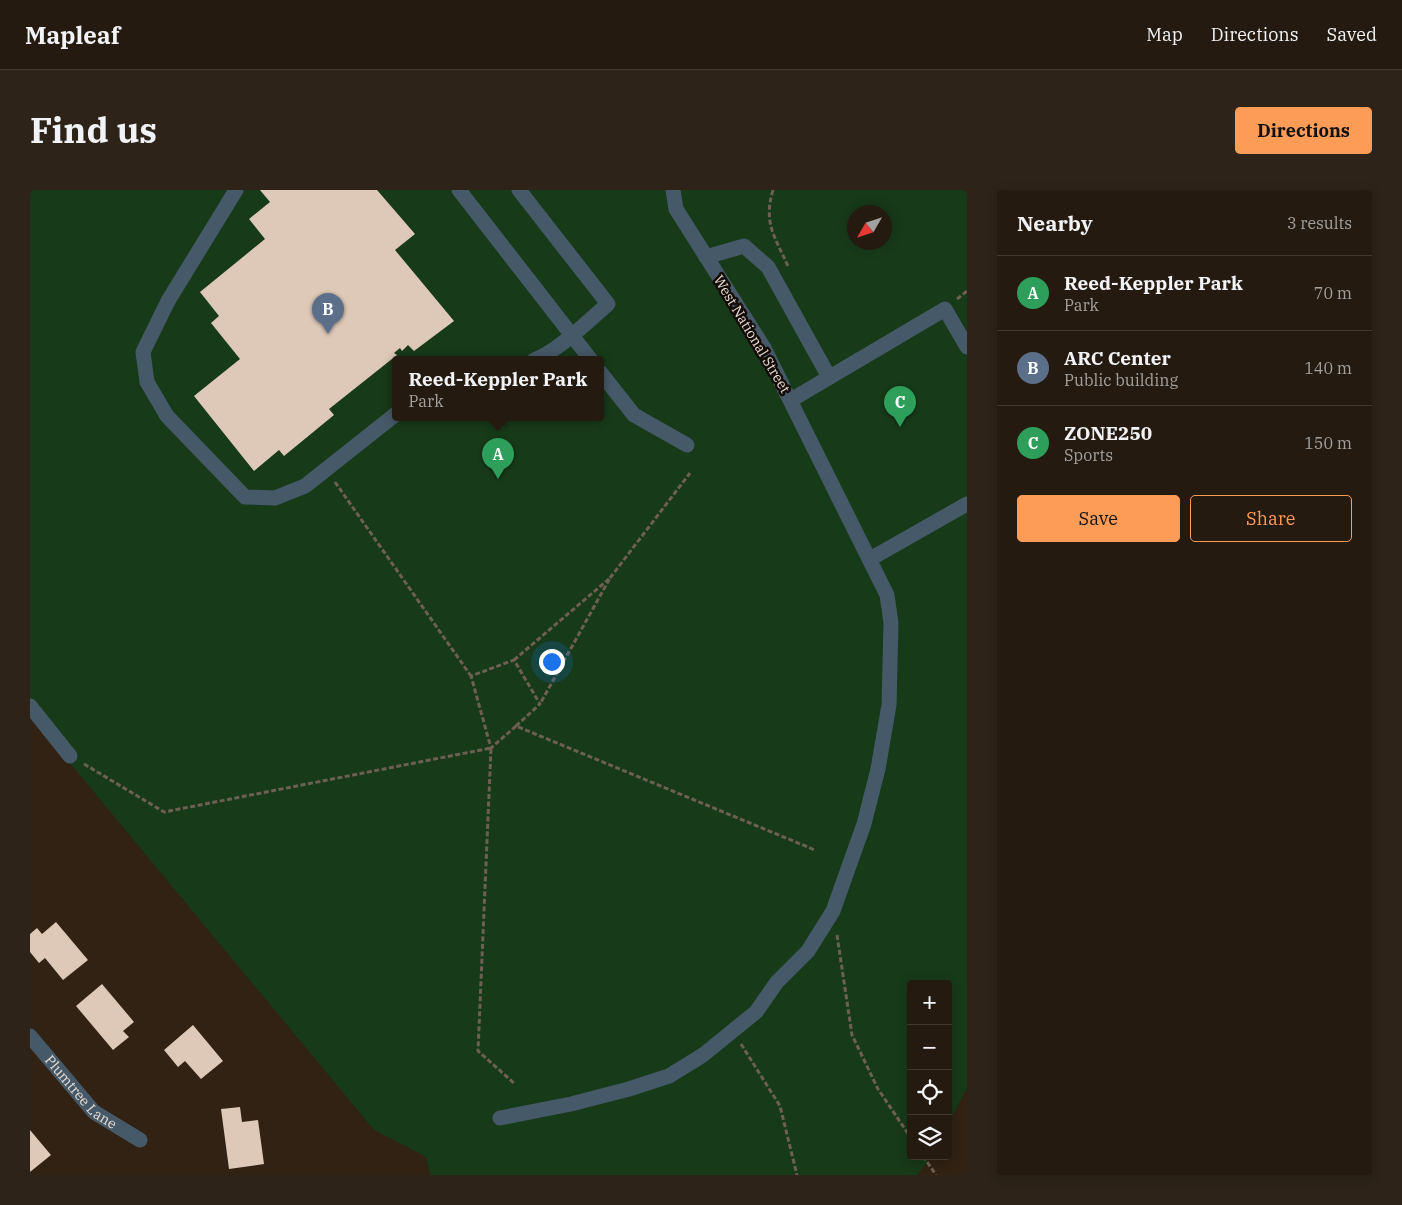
<!DOCTYPE html>
<meta charset="utf-8">
<style>
:root{--surface:#251a0f;--page:#2d2318;--text:#f1f3f6;--muted:#a3a19e;--line:#42382f;--accent:#fd9c56}
body{margin:0;font-family:"IBM Plex Serif",serif;background:var(--page);color:var(--text)}
.controls{position:absolute;right:15px;bottom:15px;display:grid;overflow:hidden;border-radius:5px;box-shadow:0 2px 12px #0003}
.controls button{width:45px;height:45px;display:grid;place-items:center;padding:0;border:0;border-bottom:1px solid var(--line);background:var(--surface);color:var(--text);font:25px sans-serif}
.compass{position:absolute;left:817px;top:15px;width:45px;height:45px;border-radius:50%;background:var(--surface);box-shadow:0 2px 12px #0003;rotate:231deg}
.you{position:absolute;left:521px;top:471px;width:18px;height:18px;margin:-12px;border:4px solid #fff;border-radius:50%;background:#1a73e8;box-shadow:0 0 0 8px #1a73e833}
.badge{display:grid;place-items:center;width:32px;height:32px;border-radius:50%;background:var(--accent);color:#fff;font-size:16px;font-weight:700}
.pin{position:absolute;translate:-50% -41px;filter:drop-shadow(0 1px 2px #0008)}
.pin::after{content:'';position:absolute;top:26px;width:18px;height:15px;background:inherit;clip-path:polygon(0 0,100% 0,50% 100%)}
.popup{position:absolute;left:362px;top:166px;width:212px;height:65px;box-sizing:border-box;display:grid;place-content:center;border-radius:5px;background:var(--surface);filter:drop-shadow(0 1px 4px #0005);font-size:16px;white-space:nowrap;color:var(--muted)}
.popup b{font-size:19px;color:var(--text)}
.popup::after{content:'';position:absolute;left:50%;top:100%;margin-left:-10px;border:10px solid transparent;border-top-color:var(--surface)}
.list{margin:0;padding:0;list-style:none}
h2{display:flex;justify-content:space-between;align-items:center;height:65px;margin:0;padding:0 20px;font-size:21px}
h2 small{font-size:16px;font-weight:400;color:var(--muted)}
.list li{display:grid;grid-template-columns:32px 1fr auto;gap:15px;align-items:center;box-sizing:border-box;height:75px;padding:0 20px;border-top:1px solid var(--line)}
.list b{display:block;font-size:19px;white-space:nowrap}
.list p{margin:0;font-size:16px;white-space:nowrap;color:var(--muted)}
.list em{font-size:16px;font-style:normal;color:var(--muted)}
.actions{display:flex;gap:10px;padding:15px 20px}
.actions a{flex:1;padding:11px 0;border:1px solid var(--accent);border-radius:5px;text-align:center;font-size:18px;color:var(--accent)}
.actions .main{background:var(--accent);color:#111}
.icon{flex:none;width:28px;height:28px;fill:none;stroke:currentColor;stroke-width:2;stroke-linecap:round;stroke-linejoin:round}
.map{position:relative;flex:none;width:937px;height:985px;overflow:hidden;border-radius:5px}
header{display:flex;align-items:center;gap:30px;box-sizing:border-box;height:70px;padding:0 25px;background:var(--surface);border-bottom:1px solid var(--line)}
header strong{font-size:24px}
nav{display:flex;gap:28px;margin-inline-start:auto;font-size:18px}
.intro{display:flex;align-items:center;justify-content:space-between;box-sizing:border-box;height:120px;padding:0 30px}
h1{margin:0;font-size:35px}
.button{padding:12px 22px;border-radius:5px;background:var(--accent);color:#111;font-size:18px;font-weight:700}
main{display:flex;gap:30px;padding:0 30px}
aside{flex:1;background:var(--surface);border-radius:5px;box-shadow:0 2px 12px #0003}
.map>svg:first-child{display:block}
</style>
<header>
<strong>Mapleaf</strong>
<nav><a>Map</a><a>Directions</a><a>Saved</a></nav>
</header>
<div class="intro"><h1>Find us</h1><a class="button">Directions</a></div>
<main>
<div class="map">
<svg width="937" height="985" viewBox="0 0 937 985">
<rect width="100%" height="100%" fill="#312214"/>
<path fill="#173a19" fill-rule="evenodd" d="M0 0H937V898L918 934V794H881V966H902L887 985H400L396 967 344 940 0 525ZM824 22H854V52H824ZM366 170H570V228H366Z"/>
<path fill="#dec9b8" d="M230 0H347L385 44 365 60 424 131 384 161 378 155 372 161 370 158 364 163 367 165 299 219 304 225 254 266 249 260 224 281 164 206 210 169 181 133 189 126 170 102 235 49 219 29 240 12Z
M26 732 58 770 33 790 15 768 9 773 0 762V744L7 738 12 744Z
M72 794 104 832 93 841 99 847 83 860 46 816Z
M163 835 193 871 171 889 155 871 148 877 134 860Z
M210 917 212 932 228 930 234 974 199 979 191 919Z
M0 940 21 965 0 982Z"/>
<g fill="none" stroke-linecap="round" stroke-linejoin="round">
<path stroke="#6d6053" stroke-width="3" stroke-dasharray="5 2.5" stroke-linecap="butt" d="M743 0C733 33 745 47 758 76
M927 109 937 101
M305 292 441 486
M580 388 660 283
M484 470 580 388 510 514
M486 536 510 514 484 470 441 486 461 558 486 536 785 660
M54 574 134 622 461 558 448 861 485 894
M807 745 822 845 848 899 881 948
M711 854 750 916 767 985
M893 966 906 985"/>
<g stroke="#465968" stroke-width="15">
<path d="M206 0 138 111 113 162 117 192 137 226 215 307 245 308 275 296 366 224"/>
<path d="M429 0 561 170"/>
<path d="M489 0 578 114C558 131 527 162 504 170"/>
<path d="M676 67 714 56 738 77 799 187"/>
<path d="M570 182 604 225 657 255"/>
<path d="M761 210 915 119 937 157"/>
<path d="M840 369 937 314"/>
<path d="M0 516 40 566"/>
<path id="s1" d="M0 846 64 922 110 950"/>
<path d="M470 928 541 914 599 899 639 886 673 865 726 822 747 792 778 761 803 721 834 634 848 579 859 515 861 433 857 405 734 158 646 19 643 0"/>
</g>
</g>
<g text-anchor="middle" dominant-baseline="central" stroke-width="5" stroke-linejoin="round" paint-order="stroke">
<g font-size="14" fill="#e8ddd4" stroke="#140d07">
<text transform="translate(722 144) rotate(59)">West National Street</text>
<text stroke="none"><textPath href="#s1" startOffset="76">Plumtree Lane</textPath></text>
</g>
</g>
</svg>
<div class="controls">
<button>+</button>
<button>−</button>
<button><svg class="icon" aria-label="locate" viewBox="0 0 24 24"><circle cx="12" cy="12" r="6"/><path d="M12 2v4M12 18v4M2 12h4M18 12h4"/></svg></button>
<button><svg class="icon" aria-label="layers" viewBox="0 0 24 24"><path d="M12 4l9 5-9 5-9-5zM3 14l9 5 9-5"/></svg></button>
</div>
<svg class="compass" viewBox="-18 -18 36 36"><path d="M0-13l5 13h-10z" fill="#e53935"/><path d="M0 13l5-13h-10z" fill="#a3a19e"/></svg>
<div class="you"></div>
<div class="pin badge" style="left:468px;top:289px;background:#2e9e5b">A</div>
<div class="popup"><b>Reed-Keppler Park</b>Park</div>
<div class="pin badge" style="left:298px;top:144px;background:#5c6f8a">B</div>
<div class="pin badge" style="left:870px;top:237px;background:#2e9e5b">C</div>
</div>
<aside>
<h2>Nearby<small>3 results</small></h2>
<ul class="list">
<li><span class="badge" style="background:#2e9e5b">A</span><div><b>Reed-Keppler Park</b><p>Park</p></div><em>70 m</em></li>
<li><span class="badge" style="background:#5c6f8a">B</span><div><b>ARC Center</b><p>Public building</p></div><em>140 m</em></li>
<li><span class="badge" style="background:#2e9e5b">C</span><div><b>ZONE250</b><p>Sports</p></div><em>150 m</em></li>
</ul>
<div class="actions"><a class="main">Save</a><a>Share</a></div>
</aside>
</main>
